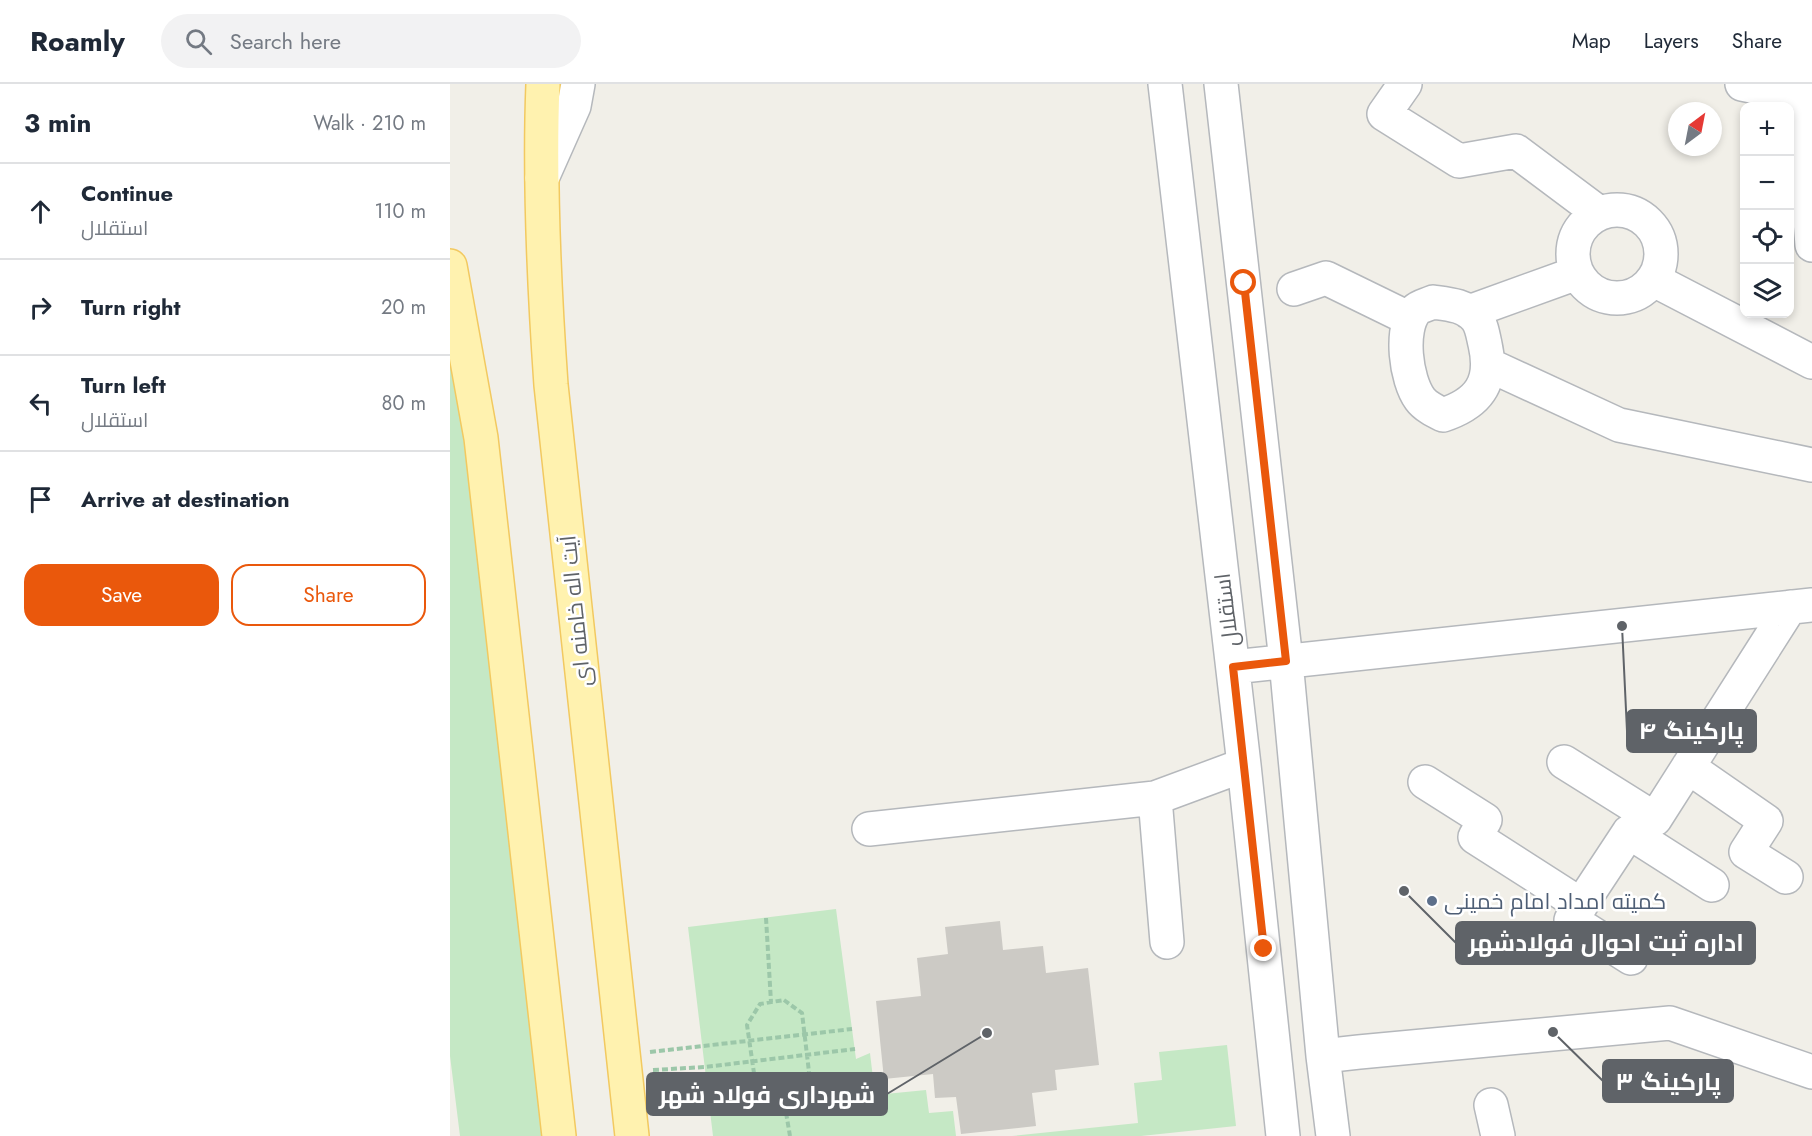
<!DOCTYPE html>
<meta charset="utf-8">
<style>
:root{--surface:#fff;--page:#f2f2f3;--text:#1f2937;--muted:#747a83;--line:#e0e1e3;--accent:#ea580c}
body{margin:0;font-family:Jost,Cairo,sans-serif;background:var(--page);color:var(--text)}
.controls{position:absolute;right:18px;top:18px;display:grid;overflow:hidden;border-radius:12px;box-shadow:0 3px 9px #0003}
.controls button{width:54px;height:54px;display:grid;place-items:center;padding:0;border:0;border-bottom:2px solid var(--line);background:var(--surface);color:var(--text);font:30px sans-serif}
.compass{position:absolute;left:1218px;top:18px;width:54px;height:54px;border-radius:50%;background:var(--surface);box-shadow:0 3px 9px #0003;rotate:32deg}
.stop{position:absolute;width:18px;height:18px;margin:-14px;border:4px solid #ea580c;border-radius:50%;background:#fff}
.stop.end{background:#ea580c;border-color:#fff;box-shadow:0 2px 6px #0008}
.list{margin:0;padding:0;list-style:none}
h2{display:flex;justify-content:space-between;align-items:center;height:78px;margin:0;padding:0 24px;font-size:26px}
h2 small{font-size:20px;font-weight:400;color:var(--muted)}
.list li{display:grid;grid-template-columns:39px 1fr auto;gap:18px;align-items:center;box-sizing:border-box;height:96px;padding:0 24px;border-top:2px solid var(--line)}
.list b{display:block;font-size:22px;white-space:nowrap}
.list p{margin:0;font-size:20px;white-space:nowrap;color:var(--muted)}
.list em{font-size:20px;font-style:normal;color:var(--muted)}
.actions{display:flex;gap:12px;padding:18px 24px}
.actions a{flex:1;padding:14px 0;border:2px solid var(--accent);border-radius:18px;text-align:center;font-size:21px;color:var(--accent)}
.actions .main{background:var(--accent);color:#fff}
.icon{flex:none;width:33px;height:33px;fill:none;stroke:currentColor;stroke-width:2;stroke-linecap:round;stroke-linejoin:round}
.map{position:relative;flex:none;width:1362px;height:1052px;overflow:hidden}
header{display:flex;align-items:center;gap:36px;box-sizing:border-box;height:84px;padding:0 30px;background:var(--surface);border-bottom:2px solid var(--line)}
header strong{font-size:28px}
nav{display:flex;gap:33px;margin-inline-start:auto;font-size:21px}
.search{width:420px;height:54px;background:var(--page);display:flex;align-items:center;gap:15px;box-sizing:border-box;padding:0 21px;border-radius:33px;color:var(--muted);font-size:22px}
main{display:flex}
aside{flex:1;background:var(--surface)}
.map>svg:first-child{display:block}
</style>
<header>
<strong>Roamly</strong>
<div class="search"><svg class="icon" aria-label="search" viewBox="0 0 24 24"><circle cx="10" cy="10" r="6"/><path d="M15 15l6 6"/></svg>Search here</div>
<nav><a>Map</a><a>Layers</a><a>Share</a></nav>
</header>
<main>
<aside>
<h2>3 min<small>Walk · 210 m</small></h2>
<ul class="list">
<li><svg class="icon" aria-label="ahead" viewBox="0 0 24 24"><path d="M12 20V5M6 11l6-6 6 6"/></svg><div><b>Continue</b><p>استقلال</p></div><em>110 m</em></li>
<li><svg class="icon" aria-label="right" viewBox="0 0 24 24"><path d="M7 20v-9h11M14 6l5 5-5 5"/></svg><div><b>Turn right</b></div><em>20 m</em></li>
<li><svg class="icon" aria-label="left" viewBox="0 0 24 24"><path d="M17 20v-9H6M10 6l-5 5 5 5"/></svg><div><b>Turn left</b><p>استقلال</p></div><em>80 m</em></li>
<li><svg class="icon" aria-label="arrive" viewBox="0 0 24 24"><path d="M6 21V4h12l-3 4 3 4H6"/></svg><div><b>Arrive at destination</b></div></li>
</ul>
<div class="actions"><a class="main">Save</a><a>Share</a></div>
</aside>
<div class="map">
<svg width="1362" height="1052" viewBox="0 0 1362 1052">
<rect width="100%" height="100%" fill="#f1efe8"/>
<path fill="#c5e8c5" d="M0 266 19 358 94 1052H10L0 972Z
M386 825 406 975 420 969 425 1011 476 1006 479 1029 503 1027 506 1052H263L238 843Z
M777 961 786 1042 691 1052H562L688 1039 684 999 712 996 709 968Z"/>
<path fill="#cccac5" d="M550 837 553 866 593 862 596 889 638 884 649 981 605 986 607 1006 582 1009 586 1042 511 1050 506 1013 485 1014 483 990 434 995 426 917 471 912 467 874 498 870 495 843Z"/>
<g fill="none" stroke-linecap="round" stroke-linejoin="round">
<g stroke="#b5b8bc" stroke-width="36">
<path id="minor" d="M715 0 794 681 833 1052
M771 0 836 577 873 972 883 1052
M955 0 934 30 1009 77 1066 67 1149 129
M1292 0 1350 12
M1346 0 1350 12 1362 161
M92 94 124 22 128 0
M1123 170a44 44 0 1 1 88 0a44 44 0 1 1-88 0Z
M1204 196 1362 278
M844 205 876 194 960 235
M983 218C998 220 1015 221 1026 234 1032 241 1033 252 1035 260 1044 299 1029 319 993 331 985 327 975 322 970 315 956 296 949 245 966 226 970 222 977 221 983 218Z
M1019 228 1127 189
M1039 281 1169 341 1362 381
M783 583 1362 521
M1114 678 1205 735
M1238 683 1316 737 1296 768 1336 793
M975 698 1035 736 1025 753 1131 821
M705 714 717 858
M419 745 705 714 794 681
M1179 748 1262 801
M1181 874 1121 836 1179 748 1205 735 1340 523
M873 972 909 968 1220 939 1362 988
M1041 1021 1048 1052"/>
</g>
<g stroke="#f2c960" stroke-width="36">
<path id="major" d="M93 0C89 100 94 201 101 301L182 1052
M0 182 31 354 109 1052"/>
</g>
<path stroke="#9cc7a9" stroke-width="4" stroke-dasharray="6 3" stroke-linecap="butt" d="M316 834 321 918
M334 916 352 929 359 988 345 1010 319 1013 305 996 297 941 310 920Z
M200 968 402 945
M203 986 255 983 405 965
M333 1011 340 1052"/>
<use href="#minor" stroke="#fff" stroke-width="33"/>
<use href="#major" stroke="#fff2af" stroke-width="33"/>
</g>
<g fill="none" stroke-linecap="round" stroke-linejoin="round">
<path stroke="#ea580c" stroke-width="8" d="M794 199 836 577 783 583 814 865"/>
</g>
<circle fill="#5c6f8a" stroke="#fff" stroke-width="2" cx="982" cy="817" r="6"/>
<g text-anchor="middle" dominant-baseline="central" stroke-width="5" stroke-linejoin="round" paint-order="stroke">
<g font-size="22" fill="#5f6368" stroke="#fff">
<text transform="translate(776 526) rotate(-97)">استقلال</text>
<text transform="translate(125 527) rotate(-96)">آیت اله خامنه ای</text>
</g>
<g font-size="22" fill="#4e5e75" stroke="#fff" text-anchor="start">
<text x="994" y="817">کمیته امداد امام خمینی</text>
</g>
</g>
<path fill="none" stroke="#5f6368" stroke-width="2" d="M1172 542L1177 647M954 807L1006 859M1103 948L1153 997M537 949L437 1010"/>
<g fill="#5f6368" stroke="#fff" stroke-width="2">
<circle cx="1172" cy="542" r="6"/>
<circle cx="954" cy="807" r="6"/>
<circle cx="1103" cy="948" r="6"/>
<circle cx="537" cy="949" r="6"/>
</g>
<g fill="#5f6368" stroke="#5f6368" stroke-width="2">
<rect x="1177" y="626" width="129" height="42" rx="6"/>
<rect x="1006" y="838" width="299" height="42" rx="6"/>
<rect x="1153" y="976" width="130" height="42" rx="6"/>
<rect x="197" y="989" width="240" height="42" rx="6"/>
</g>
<g font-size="24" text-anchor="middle" font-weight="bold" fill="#fff">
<text x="1241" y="655">پارکینگ ۴</text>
<text x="1156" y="867">اداره ثبت احوال فولادشهر</text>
<text x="1218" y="1006">پارکینگ ۳</text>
<text x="317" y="1019">شهرداری فولاد شهر</text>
</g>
</svg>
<div class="controls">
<button>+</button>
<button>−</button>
<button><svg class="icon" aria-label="locate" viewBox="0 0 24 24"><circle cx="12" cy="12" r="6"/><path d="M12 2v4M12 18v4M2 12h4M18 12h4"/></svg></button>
<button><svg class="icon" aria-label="layers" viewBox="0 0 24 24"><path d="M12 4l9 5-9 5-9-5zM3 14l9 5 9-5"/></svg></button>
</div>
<svg class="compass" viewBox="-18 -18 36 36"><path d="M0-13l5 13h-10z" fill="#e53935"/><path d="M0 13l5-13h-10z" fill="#747a83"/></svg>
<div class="stop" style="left:794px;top:199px"></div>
<div class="stop end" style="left:814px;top:865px"></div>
</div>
</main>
